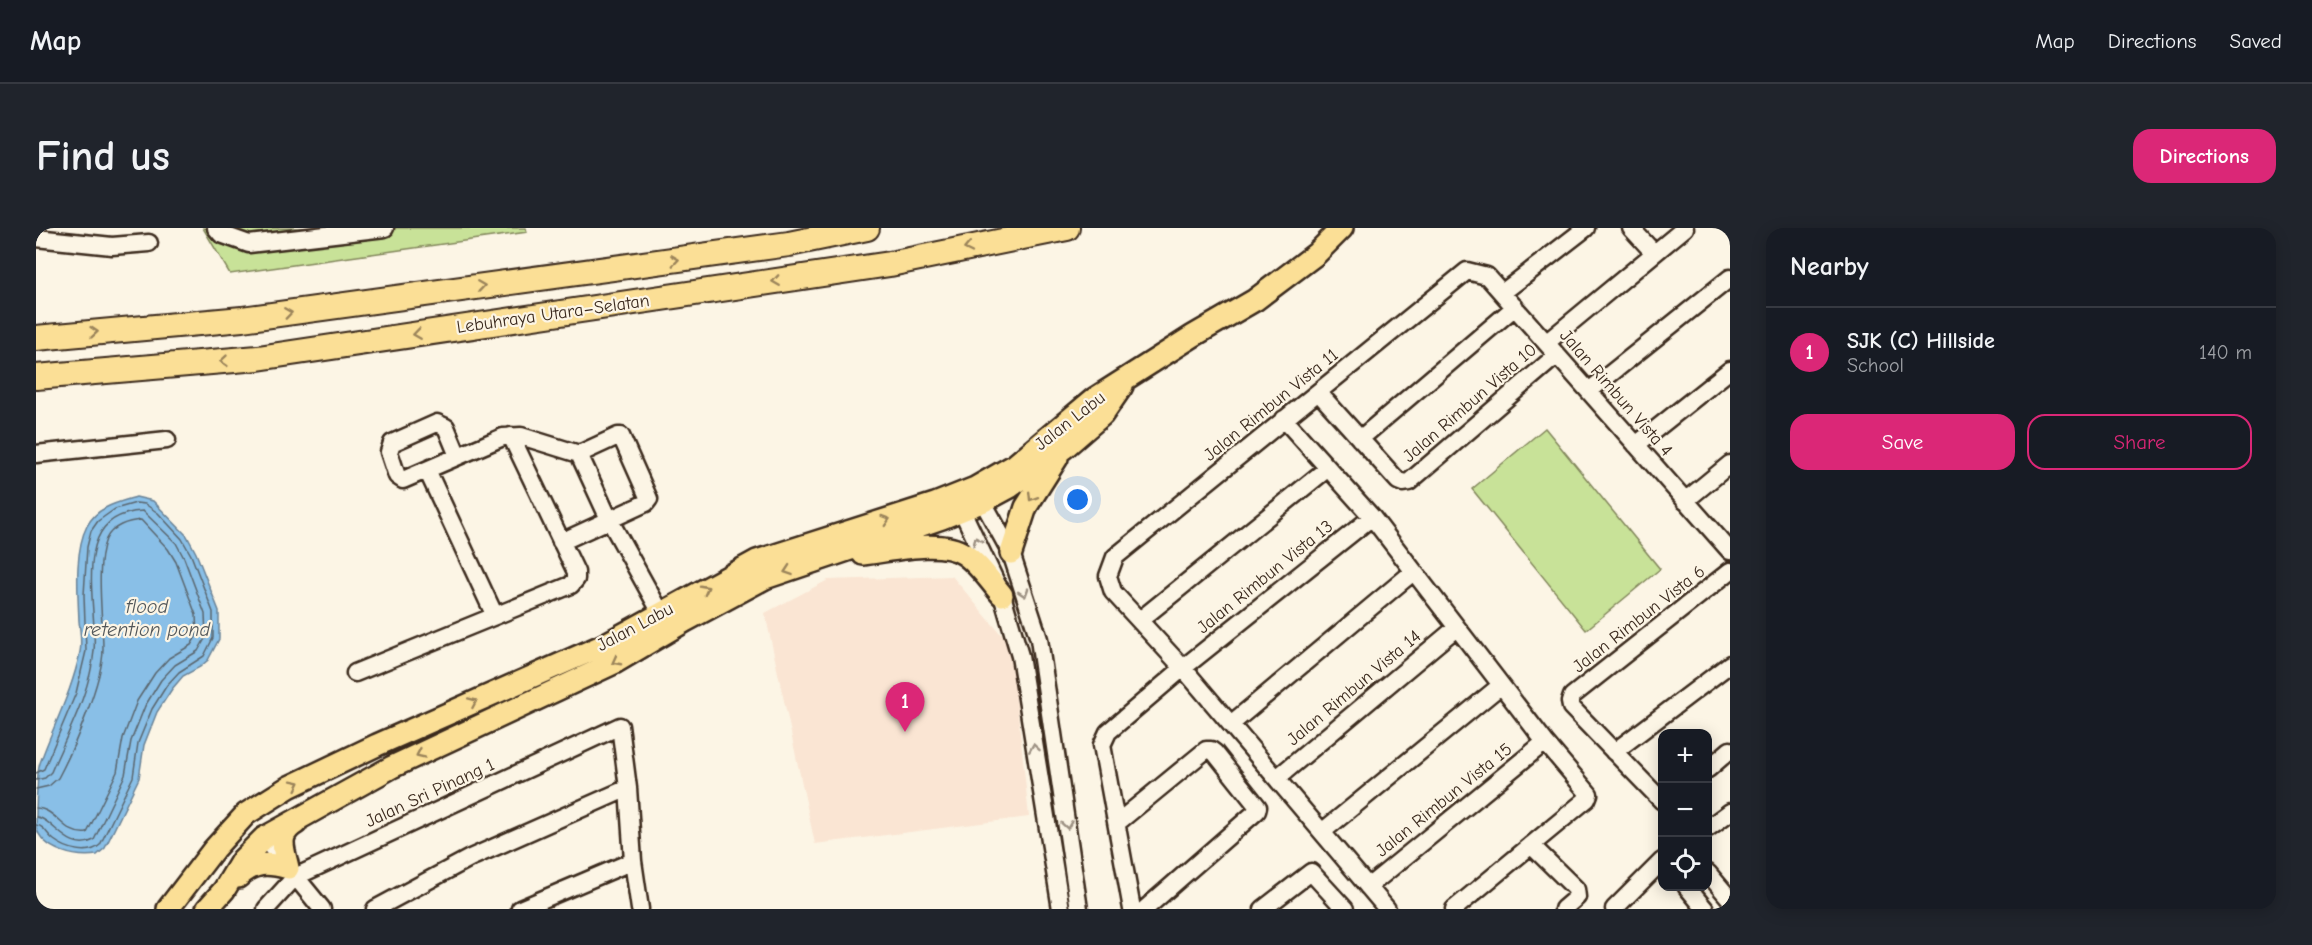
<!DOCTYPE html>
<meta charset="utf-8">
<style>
:root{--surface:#171b24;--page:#20242c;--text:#f1f3f6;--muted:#9ea1a6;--line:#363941;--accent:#db2777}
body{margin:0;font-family:"Comic Neue",sans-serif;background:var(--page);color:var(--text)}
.controls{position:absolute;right:18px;bottom:18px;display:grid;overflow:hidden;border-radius:12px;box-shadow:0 3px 15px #0003}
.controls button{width:54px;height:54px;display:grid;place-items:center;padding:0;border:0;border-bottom:2px solid var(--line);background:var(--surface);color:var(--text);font:30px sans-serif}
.you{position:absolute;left:1042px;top:272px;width:21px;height:21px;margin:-15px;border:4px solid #fff;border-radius:50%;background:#1a73e8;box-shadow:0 0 0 9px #1a73e833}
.badge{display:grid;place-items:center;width:39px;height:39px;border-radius:50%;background:var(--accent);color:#fff;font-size:20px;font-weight:700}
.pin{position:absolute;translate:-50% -50px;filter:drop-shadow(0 2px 3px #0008)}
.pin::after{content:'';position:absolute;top:32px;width:21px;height:18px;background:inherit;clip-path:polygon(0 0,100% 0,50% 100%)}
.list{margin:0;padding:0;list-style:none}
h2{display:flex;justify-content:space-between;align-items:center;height:78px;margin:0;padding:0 24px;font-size:26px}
h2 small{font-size:20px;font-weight:400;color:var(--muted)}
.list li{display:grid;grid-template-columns:39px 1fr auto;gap:18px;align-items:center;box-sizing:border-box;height:90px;padding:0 24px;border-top:2px solid var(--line)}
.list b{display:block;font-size:22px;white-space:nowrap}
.list p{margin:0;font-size:20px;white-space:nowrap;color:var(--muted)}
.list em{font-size:20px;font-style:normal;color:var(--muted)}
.actions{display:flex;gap:12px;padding:18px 24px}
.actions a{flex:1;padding:14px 0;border:2px solid var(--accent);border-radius:18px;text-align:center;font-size:21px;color:var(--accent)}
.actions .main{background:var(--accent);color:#fff}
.icon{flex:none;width:33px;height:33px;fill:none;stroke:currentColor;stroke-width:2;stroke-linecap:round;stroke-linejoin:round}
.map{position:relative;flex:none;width:1694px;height:681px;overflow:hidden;border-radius:18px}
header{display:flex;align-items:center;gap:36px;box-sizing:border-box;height:84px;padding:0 30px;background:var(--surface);border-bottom:2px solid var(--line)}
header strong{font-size:28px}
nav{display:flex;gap:33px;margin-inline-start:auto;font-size:21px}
.intro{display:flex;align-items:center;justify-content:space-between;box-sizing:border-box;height:144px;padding:0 36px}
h1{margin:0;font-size:42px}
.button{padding:15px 27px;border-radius:18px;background:var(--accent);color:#fff;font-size:21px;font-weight:700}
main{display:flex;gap:36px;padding:0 36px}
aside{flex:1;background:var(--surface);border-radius:18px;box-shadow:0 3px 15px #0003}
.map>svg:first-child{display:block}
</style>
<header>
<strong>Map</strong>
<nav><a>Map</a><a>Directions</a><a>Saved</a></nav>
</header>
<div class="intro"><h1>Find us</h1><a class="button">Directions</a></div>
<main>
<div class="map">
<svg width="1694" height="681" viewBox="0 0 1694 681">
<rect width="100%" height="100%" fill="#fcf5e5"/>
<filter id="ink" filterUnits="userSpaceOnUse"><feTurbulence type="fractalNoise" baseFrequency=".0167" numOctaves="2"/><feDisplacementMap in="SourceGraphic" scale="12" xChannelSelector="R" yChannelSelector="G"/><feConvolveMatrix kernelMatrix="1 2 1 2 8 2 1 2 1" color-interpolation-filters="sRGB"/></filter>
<g filter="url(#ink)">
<path fill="#fae5d3" d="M916 348 975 418 993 589 779 616 729 385 792 352Z"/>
<path fill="#c8e298" stroke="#82865b" stroke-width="1.5" d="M167 0H490L491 4 194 46Z
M1509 200 1624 341 1550 402 1436 261Z"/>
<path fill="#89bfe7" stroke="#6a8397" stroke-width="1.5" d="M100 269 117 273 151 308 160 325 183 383V411L172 432 164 439 147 448 136 461 121 484 108 517 103 550 69 620 61 627C40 630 7 623 0 599 0 589 0 573 1 562 2 554 1 544 4 535 17 498 36 464 44 424 46 415 44 403 43 393 42 366 38 323 51 298 61 279 80 275 100 269Z"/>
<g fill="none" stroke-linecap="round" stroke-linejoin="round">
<path stroke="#5a666e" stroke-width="1.5" d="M0 545 8 541 40 465 50 423 48 367 51 319 55 303 62 293 79 281 100 275 109 276 122 285 146 311 155 327 177 384V410L168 428 143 444 131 457 116 481 102 515 97 549 64 617C52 628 30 621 18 612 11 607 9 598 0 597
M0 552 9 550 15 544C31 506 54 465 58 423 62 383 37 301 89 286 95 284 100 283 107 283L140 315 148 330 169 386 170 409 162 423 139 437 125 452 109 478 95 513 89 547 58 612C32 626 17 590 0 589
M0 561 13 558 22 550C37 522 67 452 67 421 67 391 59 338 70 311 76 298 92 293 105 292L132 321 140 334 160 387 161 407 155 417 133 430 119 445 101 473 87 510 81 544 51 605C27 608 22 581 0 580"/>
<g stroke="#3b2a1e" stroke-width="21">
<path id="minor" d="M180 0 185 6 213 16 349 0
M1595 0 1618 25
M0 10 76 18 113 15
M1466 65 1550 0
M1510 115 1649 0
M1553 163 1694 50
M1282 164 1362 253 1367 255 1373 254 1521 127
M1248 191 1336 289 1509 514 1553 566 1551 571 1418 681
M1324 211 1479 79
M1600 217 1694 142
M0 226 131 212
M422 228 410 199 401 195 356 215 353 224 361 248 367 252 467 209 485 208 543 226 573 291 625 385
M391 242 459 388
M941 263 975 325 1003 411 1043 681
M921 272 966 367 984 428 1025 681
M1649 273 1694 236
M525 314 610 275 613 271 585 208H582L543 226
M1104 392 1292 240
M319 445 535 357 540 351V344L475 208
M1195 496 1377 344
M1578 524 1694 436
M1672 541 1694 522
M1241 550 1420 400
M1626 573 1535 479 1534 474 1536 468 1694 343
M1081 595 1170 522H1175L1179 525 1222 579 1221 583 1109 681
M1672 600 1694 584
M1286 604 1464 458
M228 610 286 681
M1495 617 1540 661 1541 669 1527 681
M1672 645 1694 671
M1650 658 1669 681
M1332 659 1509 514
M230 681 259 649 584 498 592 560 597 633
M339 681 434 630 592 560
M484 681 597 633 604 681
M1096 681 1066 517 1072 504 1147 440 1336 289
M1227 681 1275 644 1309 681
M1351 681 1147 440 1077 364 1072 348 1079 329 1431 43 1451 48 1694 323
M1578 681 1626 633"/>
</g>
<g stroke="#3b2a1e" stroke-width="26">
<path id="major" d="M975 325 990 279 1021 230
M827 326C854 323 905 310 928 326 943 336 954 353 966 367
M202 649C218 634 231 634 252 640 248 621 240 607 260 595
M132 681 178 621 210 586 253 559 341 517 568 417 721 333 899 276 939 260 979 237 1058 171 1157 108 1219 72 1280 26 1306 0
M171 681 188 662 206 632 228 610 356 539 578 435 649 393 729 350 906 290 948 273 974 259 1028 220 1066 187 1086 158"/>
</g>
<g stroke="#3b2a1e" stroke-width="28">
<path id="highway" d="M0 110 206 91 753 16 831 0
M0 149 222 130 854 36 1031 0"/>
</g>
<use href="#minor" stroke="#fcf5e5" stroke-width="16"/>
<use href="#major" stroke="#fbdf96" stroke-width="21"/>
<use href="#highway" stroke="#fbdf96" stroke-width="24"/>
</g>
<defs><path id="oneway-chevron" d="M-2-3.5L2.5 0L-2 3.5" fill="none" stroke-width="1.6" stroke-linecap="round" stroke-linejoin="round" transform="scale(1.5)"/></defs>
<g stroke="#9b845a">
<use href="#oneway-chevron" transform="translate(932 20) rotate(168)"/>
<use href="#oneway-chevron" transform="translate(639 32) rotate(-8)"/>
<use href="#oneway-chevron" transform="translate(740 53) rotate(172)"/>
<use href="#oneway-chevron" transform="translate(445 58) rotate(-8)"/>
<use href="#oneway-chevron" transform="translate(252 85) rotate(-8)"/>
<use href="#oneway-chevron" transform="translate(58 104) rotate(-5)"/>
<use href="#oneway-chevron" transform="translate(381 106) rotate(172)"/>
<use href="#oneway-chevron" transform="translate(188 133) rotate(175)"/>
<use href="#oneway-chevron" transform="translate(996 269) rotate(122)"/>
<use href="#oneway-chevron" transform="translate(850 292) rotate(-18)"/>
<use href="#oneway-chevron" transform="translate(752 343) rotate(161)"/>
<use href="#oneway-chevron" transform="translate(669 361) rotate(-28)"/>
<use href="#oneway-chevron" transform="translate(580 433) rotate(152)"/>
<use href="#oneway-chevron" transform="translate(437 474) rotate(-24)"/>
<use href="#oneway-chevron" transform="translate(384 526) rotate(155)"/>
<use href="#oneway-chevron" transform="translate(260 556) rotate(-26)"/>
</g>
<g stroke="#9c9082">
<use href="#oneway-chevron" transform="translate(941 313) rotate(-115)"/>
<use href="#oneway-chevron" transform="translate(988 365) rotate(72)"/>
<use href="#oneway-chevron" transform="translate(998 520) rotate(-99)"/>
<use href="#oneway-chevron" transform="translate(1031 597) rotate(81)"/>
</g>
</g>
<g text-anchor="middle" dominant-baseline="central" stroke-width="4.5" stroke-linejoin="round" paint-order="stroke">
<g font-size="18" fill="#3b2a1e" stroke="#fcf5e5">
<text transform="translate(517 86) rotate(-8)">Lebuhraya Utara–Selatan</text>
<text transform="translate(1580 165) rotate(49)">Jalan Rimbun Vista 4</text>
<text transform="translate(1434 175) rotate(-41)">Jalan Rimbun Vista 10</text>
<text transform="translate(1235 177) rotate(-39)">Jalan Rimbun Vista 11</text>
<text transform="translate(1034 193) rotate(-38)">Jalan Labu</text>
<text transform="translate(1229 349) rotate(-39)">Jalan Rimbun Vista 13</text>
<text transform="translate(1603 391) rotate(-38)">Jalan Rimbun Vista 6</text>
<text transform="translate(599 399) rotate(-28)">Jalan Labu</text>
<text transform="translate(1318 460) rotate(-40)">Jalan Rimbun Vista 14</text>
<text transform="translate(394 565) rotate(-25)">Jalan Sri Pinang 1</text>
<text transform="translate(1408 572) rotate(-39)">Jalan Rimbun Vista 15</text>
</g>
<g font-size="20" font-style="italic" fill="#52575a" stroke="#fcf5e5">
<text x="111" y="378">flood<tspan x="111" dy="23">retention pond</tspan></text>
</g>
</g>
</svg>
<div class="controls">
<button>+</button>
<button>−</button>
<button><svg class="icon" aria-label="locate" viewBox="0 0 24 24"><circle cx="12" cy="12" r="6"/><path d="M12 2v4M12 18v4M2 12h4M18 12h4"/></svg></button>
</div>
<div class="you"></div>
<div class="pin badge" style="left:869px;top:504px">1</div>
</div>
<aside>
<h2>Nearby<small></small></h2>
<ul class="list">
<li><span class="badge">1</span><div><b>SJK (C) Hillside</b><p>School</p></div><em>140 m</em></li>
</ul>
<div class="actions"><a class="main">Save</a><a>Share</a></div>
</aside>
</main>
